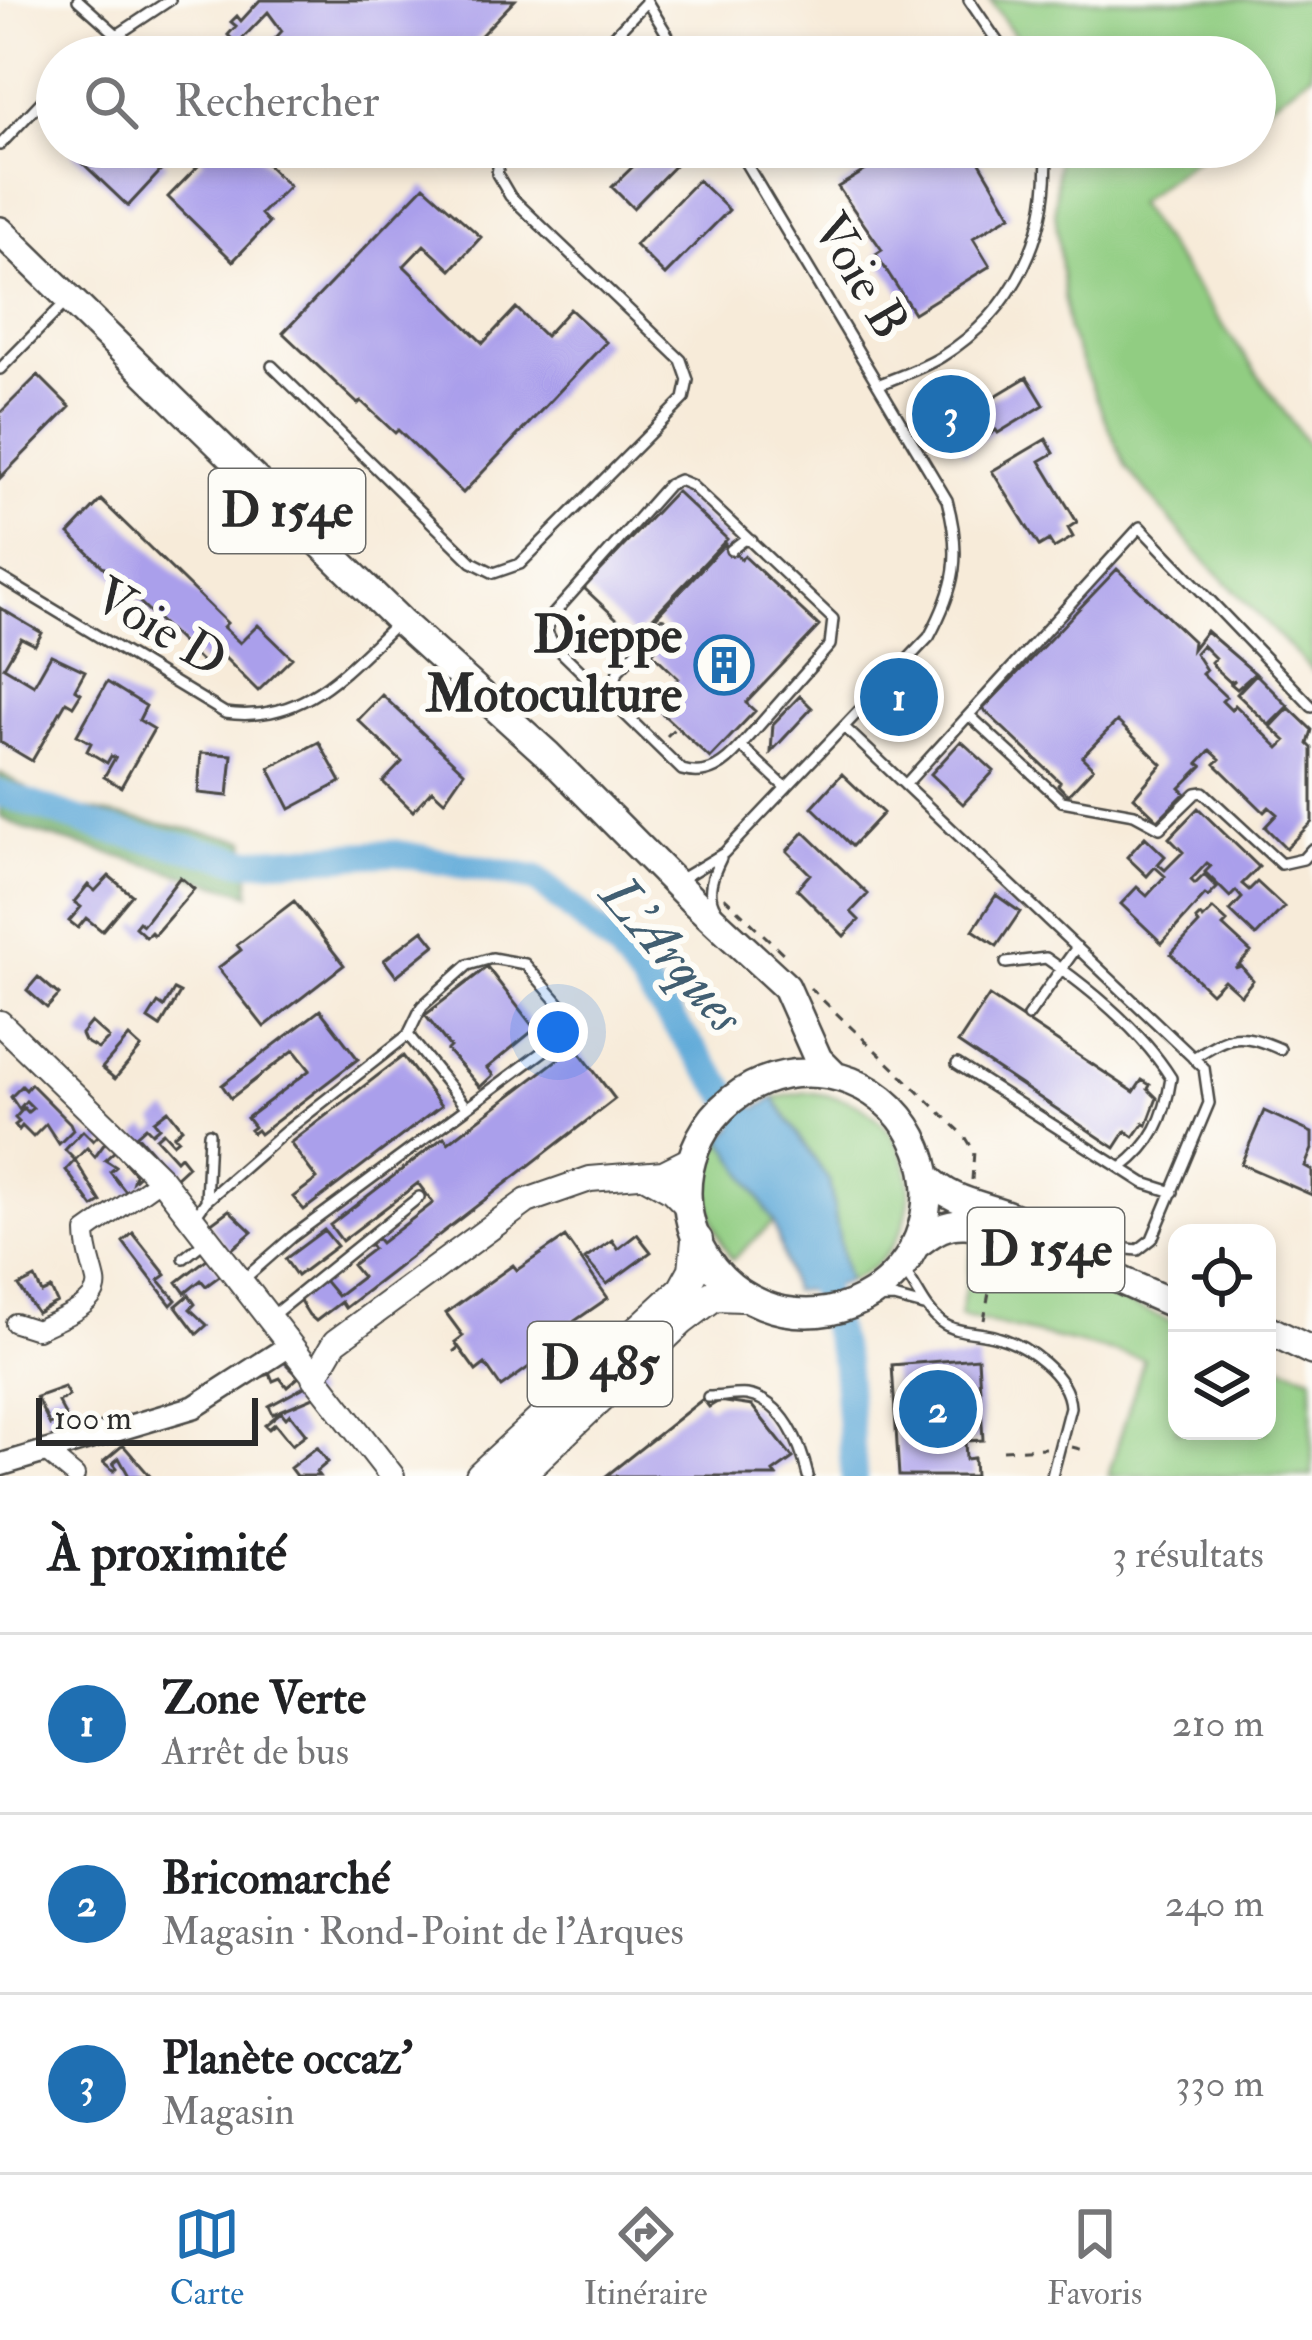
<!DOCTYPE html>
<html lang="fr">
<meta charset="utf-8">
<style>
:root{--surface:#fff;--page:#f2f2f2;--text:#202124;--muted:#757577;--line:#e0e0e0;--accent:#1f6fb2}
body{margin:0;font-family:"IM FELL Double Pica",serif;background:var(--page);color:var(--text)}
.controls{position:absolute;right:36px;bottom:36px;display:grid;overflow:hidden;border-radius:24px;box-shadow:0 6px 18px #0003}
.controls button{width:108px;height:108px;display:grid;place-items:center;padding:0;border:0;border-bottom:3px solid var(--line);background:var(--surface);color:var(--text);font:60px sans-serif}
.scale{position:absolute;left:36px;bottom:30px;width:222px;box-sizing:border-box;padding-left:12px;border:6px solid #2b2b2b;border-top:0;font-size:33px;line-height:42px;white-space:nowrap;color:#2b2b2b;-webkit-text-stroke:9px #fdfcf7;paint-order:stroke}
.you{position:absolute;left:558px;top:1032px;width:42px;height:42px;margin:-30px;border:9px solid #fff;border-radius:50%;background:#1a73e8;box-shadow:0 0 0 18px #1a73e833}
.badge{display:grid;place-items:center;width:78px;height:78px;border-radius:50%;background:var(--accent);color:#fff;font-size:39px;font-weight:700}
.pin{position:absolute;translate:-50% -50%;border:6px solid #fff;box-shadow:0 3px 12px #0006}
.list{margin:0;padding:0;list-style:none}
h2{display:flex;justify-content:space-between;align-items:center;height:156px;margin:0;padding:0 48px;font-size:51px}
h2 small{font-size:39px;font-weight:400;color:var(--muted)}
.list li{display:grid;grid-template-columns:78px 1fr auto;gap:36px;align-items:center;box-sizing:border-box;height:180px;padding:0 48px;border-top:3px solid var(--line)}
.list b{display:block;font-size:45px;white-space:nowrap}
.list p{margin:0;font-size:39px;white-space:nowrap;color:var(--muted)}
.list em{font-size:39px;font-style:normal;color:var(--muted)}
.icon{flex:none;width:66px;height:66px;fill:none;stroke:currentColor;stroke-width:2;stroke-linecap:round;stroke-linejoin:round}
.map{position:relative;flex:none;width:1312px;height:1476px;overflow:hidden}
.search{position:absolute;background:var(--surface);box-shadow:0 6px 18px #0003;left:36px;right:36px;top:36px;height:132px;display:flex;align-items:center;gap:30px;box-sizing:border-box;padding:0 42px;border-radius:66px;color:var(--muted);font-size:45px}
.sheet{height:696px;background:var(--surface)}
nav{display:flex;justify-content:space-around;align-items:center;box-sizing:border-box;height:168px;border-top:3px solid var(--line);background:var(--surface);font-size:33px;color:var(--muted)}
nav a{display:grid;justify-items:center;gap:6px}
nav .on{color:var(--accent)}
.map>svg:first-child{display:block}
</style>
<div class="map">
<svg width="1312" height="1476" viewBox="0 0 1312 1476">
<rect width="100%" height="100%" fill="#fdfcf7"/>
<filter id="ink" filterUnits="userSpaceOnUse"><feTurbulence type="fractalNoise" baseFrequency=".00833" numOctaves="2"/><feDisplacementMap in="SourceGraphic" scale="24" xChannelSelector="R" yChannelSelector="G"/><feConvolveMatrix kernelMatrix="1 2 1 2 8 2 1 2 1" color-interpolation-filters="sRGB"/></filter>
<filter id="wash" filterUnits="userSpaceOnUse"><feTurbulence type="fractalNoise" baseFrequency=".004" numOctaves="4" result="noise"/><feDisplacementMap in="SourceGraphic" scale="48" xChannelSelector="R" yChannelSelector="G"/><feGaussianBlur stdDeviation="2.7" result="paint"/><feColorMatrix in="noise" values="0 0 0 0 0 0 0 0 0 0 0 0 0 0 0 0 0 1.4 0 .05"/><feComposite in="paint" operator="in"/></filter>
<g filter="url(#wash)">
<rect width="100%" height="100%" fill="#f7ebd9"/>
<path fill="#91cd82" stroke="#5e7c56" stroke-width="3" d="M990 0H1312V73L1255 115V57H1030Z
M1058 147H1211L1136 203 1312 451V671L1196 551 1126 467 1068 331 1055 211Z
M807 1092C829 1095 851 1098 869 1112 932 1159 919 1253 847 1282L829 1181 774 1098Z
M723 1139 774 1222 732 1260C708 1222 698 1180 723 1139Z
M974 1240 1177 1324V1431H1267V1361L1312 1376V1476H1108L1144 1359 960 1316Z"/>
<path fill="#74b070" stroke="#506e4e" stroke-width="3" d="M0 773 51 803 246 840 250 894 27 830 0 817Z"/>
<path fill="#62abd9" stroke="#466b82" stroke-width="3" d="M774 1098 829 1181 847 1282 825 1289 792 1291 774 1222 723 1139 745 1115Z"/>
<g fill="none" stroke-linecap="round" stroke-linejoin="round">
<path stroke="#62abd9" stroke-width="27" d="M0 793 105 829 246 861 396 853 537 879 618 949 766 1145
M811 1258 845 1363 854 1476"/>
</g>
<g id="blocks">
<path fill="#aa9feb" d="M260 0H515L460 57H286L271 43 282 31 268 12 237 44 228 35 236 26 231 22 237 16 241 21Z
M76 147H167L158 156 167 164 128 206 71 152Z
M203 147H249L289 186 261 214 269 223 233 261 168 197 204 160 197 153Z
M653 147H693L633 208 612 187Z
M904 147H971L1011 215 973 238 990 266 914 313 876 254 882 250 838 187Z
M698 180 729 210 665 275 635 245Z
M424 186 481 237 451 270 424 245 404 266 483 343 516 308 545 336 570 309 606 342 463 493 398 430 395 433 361 401 358 404 283 333Z
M38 375 70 407 0 478V413Z
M1027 377 1044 405 998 433 996 430 964 453 938 410 956 399 967 416 973 412 967 402 977 396 982 404Z
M1046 439 1054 453 1040 461 1077 522 1068 528 1073 537 1054 548 1049 540 1039 546 992 471Z
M676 491 727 539 635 636 584 588Z
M101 500 227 623 223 627 240 643 258 625 292 658 258 691 224 657 214 668 206 661 203 663 69 534Z
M725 544 741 559 744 556 819 626 746 703 755 711 710 758 653 705 678 678 652 653 671 633 655 618Z
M1117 569 1193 641 1192 649 1206 631 1255 673 1237 689 1231 684 1235 680 1230 682 1218 671 1211 662 1215 658 1202 645 1195 653 1206 670 1202 674 1226 697 1222 701 1231 710 1235 705 1279 748 1286 741 1271 727 1289 708 1312 730 1308 744 1312 748V822L1286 848 1265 827 1277 814 1269 807 1264 812 1215 764 1220 759 1210 750 1198 763 1202 766 1180 788 1185 793 1158 820 1134 797 1162 764 1117 721 1082 757 1093 768 1068 795 1058 785 1060 782 983 709Z
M0 608 42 633 35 645 21 638 4 667 34 685 51 655 85 671 75 689 81 693 73 706 66 702 32 761 0 742Z
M1256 674 1288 706 1269 725 1237 694Z
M107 682 146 706 139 720 154 729 121 787 104 777 115 758 111 756 107 763 87 751 91 743 77 735Z
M382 695 464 772 444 801 432 790 413 811 383 782 402 762 358 720Z
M800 696 812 708 771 752 773 724Z
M961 741 994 771 963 804 931 774Z
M319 742 341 782 290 809 269 768Z
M201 753 232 755 228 796 198 793Z
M842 774 883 813 852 846 812 807Z
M1198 808 1259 867 1242 884 1249 890 1257 882 1284 907 1256 936 1230 911 1242 898 1236 891 1230 897 1205 872 1211 866 1207 863 1191 880 1195 884 1204 875 1217 888 1208 897 1205 895 1162 943 1121 904 1137 887 1147 896 1165 876 1155 867 1147 876 1127 857 1145 837 1165 856 1158 864 1165 870 1183 852 1169 838Z
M804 832 868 894 851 912 859 920 844 936 797 889 810 874 787 851Z
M109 876 132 895 102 931 86 918 78 928 69 921 81 907 74 902 88 885 95 891Z
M180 877 194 889 154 935 151 932 146 937 135 927 139 922 143 925Z
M996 895 1020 912 997 946 973 930Z
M294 901 344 965 264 1027 218 968 241 950 237 945Z
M1213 909 1227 922 1223 926 1251 952 1235 968 1241 966 1253 980 1241 995 1224 980 1211 993 1171 954 1199 924 1196 920 1200 916 1203 919Z
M423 930 435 945 396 976 384 960Z
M487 967 535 1029 487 1068 493 1075 480 1087 447 1050 450 1047 425 1015Z
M38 977 59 995 47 1008 27 990Z
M174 990 180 993 160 1027 148 1019 158 1003 164 1007Z
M989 996 1134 1092 1142 1080 1150 1085 1148 1089 1157 1098 1147 1125 1144 1123 1134 1137 1126 1131 1115 1148 958 1043Z
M320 1010 358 1059 260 1134 257 1130 253 1133 250 1130 254 1127 247 1118 310 1070 294 1050 231 1098 222 1085Z
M91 1022 109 1038 98 1049 84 1041 81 1034Z
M129 1037 141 1048 115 1079 102 1068Z
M575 1046 615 1099 345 1308 341 1302 316 1321 309 1315 299 1299 323 1279 337 1296 362 1277 352 1265 373 1249 369 1243 376 1237 381 1243 433 1203 418 1183 342 1241 330 1225 444 1137 448 1143Z
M403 1056 441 1106 304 1210 293 1197 317 1179 290 1143Z
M31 1084 70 1123 73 1130 59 1144 46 1124 33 1137 22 1126 19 1130 15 1125 19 1122 15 1118 24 1108 28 1112 33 1108 26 1101 19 1109 11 1097 22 1086 26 1090Z
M168 1110 182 1128 174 1135 178 1139 173 1143 163 1132 156 1138 176 1160 180 1156 188 1166 175 1178 137 1135 146 1127 152 1133 159 1127 154 1121Z
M1264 1111 1312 1133V1149L1305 1166 1312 1170V1195L1241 1164Z
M83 1131 93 1141 101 1133 108 1139 95 1157 87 1148 75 1160 65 1150Z
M115 1151 135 1174 133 1181 142 1173 148 1180 129 1196 110 1172 116 1167 105 1160Z
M75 1160 101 1202 93 1207 66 1170Z
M229 1210 252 1232 231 1250 210 1224Z
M324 1230 337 1246 297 1276 285 1259Z
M133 1233 166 1275 159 1280 176 1300 171 1305 123 1242Z
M637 1234 651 1252 607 1284 585 1259 612 1240 618 1249Z
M565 1237 608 1298 560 1331 567 1340 577 1331 584 1339 557 1364 550 1356 567 1340 501 1387 485 1364 476 1371 455 1342 463 1336 446 1313 513 1265 517 1270Z
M208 1258 221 1275 206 1286 201 1280 185 1293 177 1282Z
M35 1278 42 1293 51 1289 57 1302 37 1313 19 1286Z
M189 1295 195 1304 190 1309 207 1325 197 1334 176 1306Z
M978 1358 983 1440 965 1441 966 1459 974 1458 975 1476H899L892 1365Z
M284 1362 299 1377 287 1387 280 1378 273 1381 270 1374 264 1376 262 1372Z
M308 1385 316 1396 273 1414 269 1406Z
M64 1387 69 1396 58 1402 66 1417 50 1425 36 1397Z
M703 1399 709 1407 719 1401 752 1406 793 1458 773 1472 776 1476H606Z
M281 1412 286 1418 290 1414 306 1434 292 1445 275 1424 269 1429 265 1425Z
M123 1445 150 1476H129L119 1458 113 1463 117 1468 114 1471 103 1462Z
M317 1447 328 1462 316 1472 319 1476H296L290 1468Z"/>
</g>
</g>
<g filter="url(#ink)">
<use href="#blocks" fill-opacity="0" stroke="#4a4845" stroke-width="3"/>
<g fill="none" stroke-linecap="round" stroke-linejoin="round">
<g stroke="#4a4845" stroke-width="14">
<path id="service" d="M78 0 115 33
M646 0 681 57
M969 0 1008 57
M84 57 170 0
M594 57 647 1
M0 145 57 85
M272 366 472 562 494 573 520 564 684 399 688 380 681 360 510 196 497 174 500 156 509 147
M0 369 66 302
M880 384C900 376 923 368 941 357 1015 311 1052 233 1046 147
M731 550 744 540 752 541
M0 577 225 713C304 724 345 671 398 622
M610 700 618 671 662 624
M969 715 1062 801 1134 814 1160 828 1196 793 1203 792 1281 864 1303 859 1312 849
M844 727 1204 1068 1209 1103 1152 1239 1138 1250 1118 1248 1019 1212
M741 746C725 764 708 778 682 770L554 645 547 632 550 618 668 485 679 480 691 485 833 619 830 645 741 746 786 788
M905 785 1140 527 1312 707
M679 880 724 853 929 637C956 587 962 555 947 500L736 147
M716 909C705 893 713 874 721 858
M1006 963 1046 958C1092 990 1141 1030 1171 1078 1165 1118 1153 1144 1121 1168
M1028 1016 1077 947
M408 1035 466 1107
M1193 1058C1231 1034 1238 1031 1280 1049
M957 1064 1144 1183 1173 1192
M206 1201 209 1133
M196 1215 206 1201 286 1131 408 1035 422 1006 468 965 492 958 525 964 565 1010 572 1030 292 1237 244 1279
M184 1258 204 1242
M901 1268C917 1285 922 1307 941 1322 957 1334 979 1331 997 1337 1026 1345 1068 1374 1070 1407L1052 1476
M863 1299 894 1298 924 1306
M273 1315 419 1197
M708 1397C720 1397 735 1394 747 1395 784 1401 801 1445 808 1476"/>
</g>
<g stroke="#4a4845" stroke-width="22">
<path id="minor" d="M15 1323 37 1330C54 1321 101 1305 96 1281 92 1263 86 1251 86 1232L161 1179
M46 1452 75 1476"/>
</g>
<g stroke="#4a4845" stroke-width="26">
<path id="tertiary" d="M0 1465 194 1407 289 1346"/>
</g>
<g stroke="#4a4845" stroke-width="28">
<path id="secondary" d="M0 1023 161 1179 392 1476
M644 1175 671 1190 686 1205
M314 1378 335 1342 527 1201 590 1179 663 1173 689 1160"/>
</g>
<g stroke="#4a4845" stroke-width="32">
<path id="primary" d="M0 231 400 621 547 754 692 900 786 987 818 1059 834 1075
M687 1193a120 120 0 1 1 240 0a120 120 0 1 1-240 0Z
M927 1177C952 1203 981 1204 1013 1217
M914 1246C931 1234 942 1223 965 1224 1017 1226 1123 1284 1177 1305
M1267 1329 1312 1351"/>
</g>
<g stroke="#4a4845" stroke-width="34">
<path id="trunk" d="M481 1476 683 1290 694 1270 697 1240
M517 1476 681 1320 714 1295 743 1296"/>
</g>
<path stroke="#4a4845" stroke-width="3" stroke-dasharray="9 9" stroke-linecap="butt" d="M974 385 987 402
M946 401 948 404
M667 736 676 727
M724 897 786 956
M810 988 965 1136 974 1151 972 1180
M984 1320 996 1253
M453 1352 459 1347
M1072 1447 1088 1451
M1003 1450 1046 1448"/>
<use href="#service" stroke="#fff" stroke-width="9"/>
<use href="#minor" stroke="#fff" stroke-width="18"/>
<use href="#tertiary" stroke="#fff" stroke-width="21"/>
<use href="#secondary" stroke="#fff" stroke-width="24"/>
<use href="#primary" stroke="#fff" stroke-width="27"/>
<use href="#trunk" stroke="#fff" stroke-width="30"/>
</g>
</g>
<defs>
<g id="building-ring" transform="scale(3)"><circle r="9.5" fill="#fdfcf7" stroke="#1f6fb2" stroke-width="1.5"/><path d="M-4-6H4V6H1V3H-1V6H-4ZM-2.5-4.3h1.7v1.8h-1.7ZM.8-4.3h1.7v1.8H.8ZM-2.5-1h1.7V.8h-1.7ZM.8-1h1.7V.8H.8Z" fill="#1f6fb2"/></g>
</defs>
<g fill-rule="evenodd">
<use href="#building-ring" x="724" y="665"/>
</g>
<g text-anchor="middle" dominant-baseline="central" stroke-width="12" stroke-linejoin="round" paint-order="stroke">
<g fill="#fdfcf7" stroke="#6a6a68" stroke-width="3">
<rect x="209" y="469" width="156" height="84" rx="9"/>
<rect x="968" y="1208" width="156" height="84" rx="9"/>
<rect x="528" y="1322" width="144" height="84" rx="9"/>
</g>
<g font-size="48" font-weight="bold" fill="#2b2b2b">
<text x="287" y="511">D 154e</text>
<text x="1046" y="1250">D 154e</text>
<text x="600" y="1364">D 485</text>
</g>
<g font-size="51" fill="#2b2b2b" stroke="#fdfcf7">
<text transform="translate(860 276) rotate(59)">Voie B</text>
<text transform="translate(160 628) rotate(31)">Voie D</text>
</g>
<g font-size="51" font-weight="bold" fill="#2b2b2b" stroke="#fdfcf7" text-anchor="end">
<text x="682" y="636">Dieppe<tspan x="682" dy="59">Motoculture</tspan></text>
</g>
<g font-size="54" font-style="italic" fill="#415e71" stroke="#fdfcf7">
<text transform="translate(672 955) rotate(49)">L'Arques</text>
</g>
</g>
</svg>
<div class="controls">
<button><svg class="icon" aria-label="locate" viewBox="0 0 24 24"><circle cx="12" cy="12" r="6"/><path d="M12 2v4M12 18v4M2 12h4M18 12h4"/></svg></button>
<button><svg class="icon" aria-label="layers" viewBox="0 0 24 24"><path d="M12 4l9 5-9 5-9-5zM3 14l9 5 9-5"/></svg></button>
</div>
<div class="scale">100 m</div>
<div class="you"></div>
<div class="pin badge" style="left:899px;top:697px">1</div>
<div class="pin badge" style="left:938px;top:1409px">2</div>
<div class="pin badge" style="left:951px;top:414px">3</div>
<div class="search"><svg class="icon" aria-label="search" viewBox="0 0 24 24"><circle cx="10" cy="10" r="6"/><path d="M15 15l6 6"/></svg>Rechercher</div>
</div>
<section class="sheet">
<h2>À proximité<small>3 résultats</small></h2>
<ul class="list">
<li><span class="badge">1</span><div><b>Zone Verte</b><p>Arrêt de bus</p></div><em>210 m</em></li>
<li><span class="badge">2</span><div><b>Bricomarché</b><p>Magasin · Rond-Point de l'Arques</p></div><em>240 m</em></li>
<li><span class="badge">3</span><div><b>Planète occaz'</b><p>Magasin</p></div><em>330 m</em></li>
</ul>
</section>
<nav>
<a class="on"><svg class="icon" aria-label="map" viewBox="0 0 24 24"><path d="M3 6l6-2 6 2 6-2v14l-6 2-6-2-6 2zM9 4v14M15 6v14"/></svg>Carte</a>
<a><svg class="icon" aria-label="directions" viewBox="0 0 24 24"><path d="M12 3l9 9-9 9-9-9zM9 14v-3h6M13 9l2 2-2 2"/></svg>Itinéraire</a>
<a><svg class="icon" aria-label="saved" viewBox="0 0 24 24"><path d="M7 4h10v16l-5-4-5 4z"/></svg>Favoris</a>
</nav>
